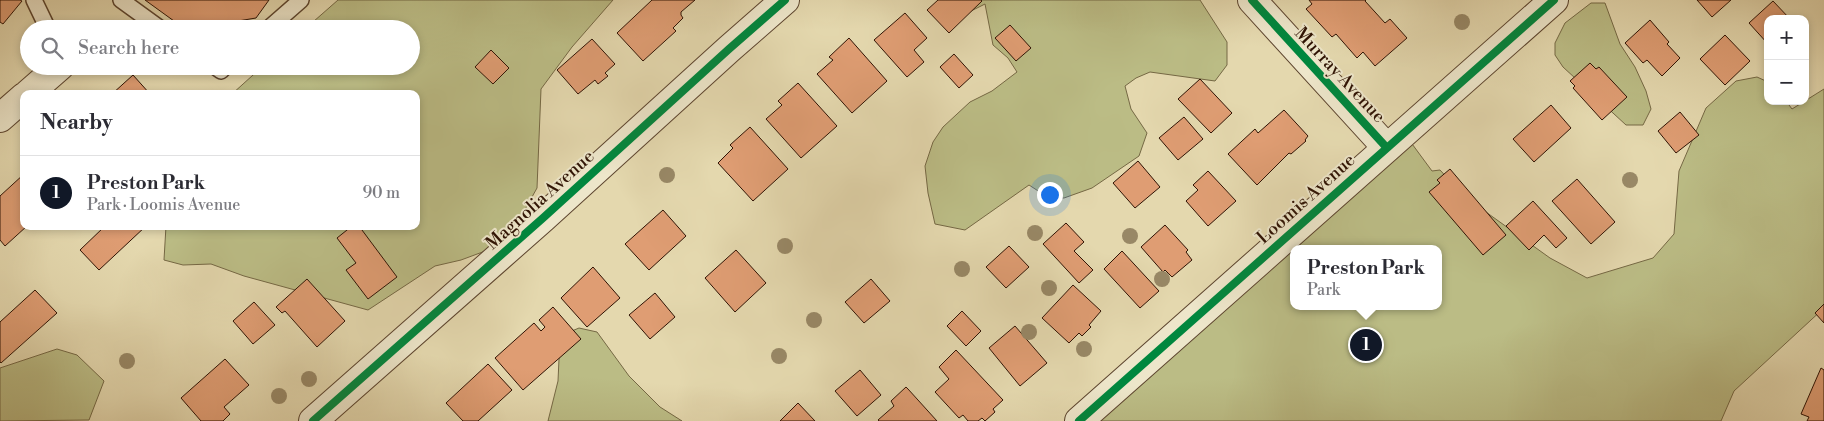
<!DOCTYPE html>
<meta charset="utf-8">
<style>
:root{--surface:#fff;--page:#f7f7f7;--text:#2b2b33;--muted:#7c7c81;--line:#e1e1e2;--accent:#111827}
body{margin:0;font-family:"Libre Bodoni",serif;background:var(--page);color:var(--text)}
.controls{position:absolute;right:15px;top:15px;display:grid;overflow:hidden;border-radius:10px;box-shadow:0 2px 8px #0003}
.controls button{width:45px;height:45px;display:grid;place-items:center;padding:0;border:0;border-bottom:1px solid var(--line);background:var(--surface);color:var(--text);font:25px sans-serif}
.you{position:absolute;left:1049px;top:194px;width:18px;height:18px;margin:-12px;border:4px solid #fff;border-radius:50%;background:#1a73e8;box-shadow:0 0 0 8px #1a73e833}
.badge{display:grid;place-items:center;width:32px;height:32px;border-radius:50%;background:var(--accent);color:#fff;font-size:16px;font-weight:700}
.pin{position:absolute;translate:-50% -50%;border:2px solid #fff;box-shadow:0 1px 5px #0006}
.popup{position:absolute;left:1290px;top:245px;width:152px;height:65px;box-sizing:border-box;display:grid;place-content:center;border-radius:10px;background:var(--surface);filter:drop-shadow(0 1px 4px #0005);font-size:16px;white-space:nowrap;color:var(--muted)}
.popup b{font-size:19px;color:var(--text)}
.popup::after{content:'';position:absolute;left:50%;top:100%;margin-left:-10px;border:10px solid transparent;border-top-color:var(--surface)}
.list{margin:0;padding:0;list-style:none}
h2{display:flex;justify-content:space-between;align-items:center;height:65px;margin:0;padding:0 20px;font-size:21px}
h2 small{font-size:16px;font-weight:400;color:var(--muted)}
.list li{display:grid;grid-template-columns:32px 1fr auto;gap:15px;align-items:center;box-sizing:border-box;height:75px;padding:0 20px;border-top:1px solid var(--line)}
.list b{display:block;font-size:19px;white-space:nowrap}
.list p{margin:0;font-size:16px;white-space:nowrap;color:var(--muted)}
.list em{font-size:16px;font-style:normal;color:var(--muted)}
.icon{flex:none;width:28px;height:28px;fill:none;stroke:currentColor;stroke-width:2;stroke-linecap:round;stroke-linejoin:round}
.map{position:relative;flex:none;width:1824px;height:421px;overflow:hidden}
.search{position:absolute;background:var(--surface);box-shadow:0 2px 8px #0003;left:20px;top:20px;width:400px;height:55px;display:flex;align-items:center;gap:12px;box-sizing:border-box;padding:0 18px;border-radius:28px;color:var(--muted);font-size:19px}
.panel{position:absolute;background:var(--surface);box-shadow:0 2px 8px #0003;left:20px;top:90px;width:400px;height:140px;border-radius:10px}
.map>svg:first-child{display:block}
</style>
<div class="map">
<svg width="1824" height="421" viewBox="0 0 1824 421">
<rect width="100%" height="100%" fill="#e4d8ae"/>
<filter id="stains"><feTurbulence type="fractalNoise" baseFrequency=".004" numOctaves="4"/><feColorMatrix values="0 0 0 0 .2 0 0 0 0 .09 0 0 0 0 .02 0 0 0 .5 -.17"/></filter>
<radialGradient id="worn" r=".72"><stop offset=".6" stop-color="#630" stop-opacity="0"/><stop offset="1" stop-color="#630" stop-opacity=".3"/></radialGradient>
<path fill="#bbbc85" stroke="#756844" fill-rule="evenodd" d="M338 0H613L572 47 541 89 537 188 517 224 488 250 461 260 435 266 368 310 244 276 211 264 183 265 164 260 166 226H416V94H232L263 66H411V29H305Z
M937 0H1200L1227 42V65L1215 81 1150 72 1136 78 1125 86 1131 109 1147 133 1139 156 1092 188 1064 198H1049L1029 185 965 230 935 224 928 193 925 166 933 142 943 127 970 102 992 91 1017 72 1008 58 993 45 985 4 969 12Z
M1591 3H1605L1620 44 1635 67 1646 91 1651 109 1643 125H1626L1563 67 1555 55V43L1565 23Z
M1757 77 1768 82V101H1786L1792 109 1824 89V308L1734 391 1721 421H1079L1404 133 1432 171 1440 170 1465 197 1550 258 1587 278 1653 258 1674 234 1679 171 1706 108 1736 81ZM1294 249H1438V306H1294Z
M579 328 597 332 629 376 660 407 682 421H548L558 381 559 359 567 333Z
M57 349 77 355 104 381 89 420 0 421V368Z"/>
<path fill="#df9d73" stroke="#2f1304" d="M0 0H20L22 1 3 24 0 22Z
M145 0H269L256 18 190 29H185Z
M652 0H695L681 12V15L683 18 673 28 676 31 643 61 617 33Z
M938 0H981L982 1 949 33 927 10Z
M1309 0H1366L1365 1 1385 23 1390 19 1407 38 1375 66 1363 52 1357 58 1336 34 1332 37 1306 9 1312 4Z
M1697 0H1731L1712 17Z
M1773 1 1790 19H1768V44L1749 23Z
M905 13 927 38 914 50 924 62 907 77 874 40Z
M1650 20 1669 42 1667 44 1680 58 1662 76 1647 60 1643 63 1625 43Z
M1010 25 1031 48 1016 61 995 38Z
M1725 35 1750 61 1725 85 1700 59Z
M849 38 887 81 852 113 817 74 833 60 829 57Z
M592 39 615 64 605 73 608 76 598 84 595 80 578 94 557 70Z
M491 50 509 68 493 84 475 67Z
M954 54 973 75 959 88 940 67Z
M1590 63 1596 69 1599 67 1627 97 1602 120 1573 88 1575 86 1570 81Z
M133 75 150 94H112Z
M1200 79 1232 113 1211 133 1178 99Z
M798 83 837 126 801 158 766 119 782 105 778 101Z
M1551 105 1571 128 1534 162 1513 139Z
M1284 110 1308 136 1305 140 1306 141 1291 154 1289 153 1257 185 1228 154 1255 129 1258 133Z
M1680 112 1699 135 1676 153 1658 131Z
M1184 117 1203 139 1178 160 1159 138Z
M750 127 788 169 753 201 718 163 733 148 730 145Z
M1138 161 1160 187 1135 208 1113 183Z
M1450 169 1506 235 1483 255 1429 192 1440 183 1437 180Z
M1208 171 1236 201 1208 226 1186 201 1198 190 1193 185Z
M24 174V226H27L5 246 0 240V196Z
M1577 179 1615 222 1591 244 1552 201Z
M1533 201 1567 238 1556 248 1544 235 1529 250 1506 226Z
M663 210 686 236 649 270 625 244Z
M1066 223 1084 242 1074 251 1093 270 1079 283 1043 244Z
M1165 225 1188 250 1186 252 1192 260 1172 277 1165 270 1163 272 1141 247Z
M105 226H146L99 270 80 250Z
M352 226H359L397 277 368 299 346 270 356 263 337 238Z
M1009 246 1029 267 1006 288 986 267Z
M736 250 766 283 735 312 705 278Z
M1122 251 1159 291 1140 308 1104 269Z
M593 267 620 298 587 327 561 298Z
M307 279 345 321 317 347 285 311 282 313 276 307Z
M871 279 890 301 864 323 845 302Z
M1073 285 1101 311 1089 325 1091 327 1082 336 1079 333 1069 343 1042 318Z
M35 290 57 313 1 363 0 362V322Z
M655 293 675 317 650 339 629 315Z
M254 302 275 325 253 344 233 321Z
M1824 304V323L1815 313Z
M553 307 581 339 523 390 495 358 534 323 541 331 545 327 539 320Z
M962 311 981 331 966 346 947 326Z
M1015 326 1047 363 1020 386 989 348Z
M956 350 1003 400 993 409 995 412 985 421 982 418 978 421H968L963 415 959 418 935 392 949 379 939 367Z
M225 359 249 385 224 407 230 414 223 421H201L181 398Z
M488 364 512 390 478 421H463L446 403Z
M1821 368 1824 370V421H1807L1809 417 1801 414Z
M860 370 881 395 857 416 835 391Z
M906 387 908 389 937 421H879L878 420 894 406 891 401Z
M798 403 815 421H780Z"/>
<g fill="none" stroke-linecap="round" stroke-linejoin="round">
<g stroke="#5c442e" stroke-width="18">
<path id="service" d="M34 0 46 25V29
M121 0 161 29
M268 29 301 0
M214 66 221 71 226 66"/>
</g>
<g stroke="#5c442e" stroke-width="30">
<path id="minor" d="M1252 0 1387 148
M28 94 60 66
M0 118 24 97
M313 421 543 218 729 49 785 0
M1079 421 1554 0"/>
</g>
<use href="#service" stroke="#ede6ca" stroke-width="15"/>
<use href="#minor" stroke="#ede6ca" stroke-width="28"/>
<g stroke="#ede6ca" stroke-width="11">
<path id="cycleway" d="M1252 0 1387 148
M313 421 543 218 729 49 785 0
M1079 421 1554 0"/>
</g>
<use href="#cycleway" stroke="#00873e" stroke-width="8"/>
</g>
<g fill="#988866">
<circle cx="1462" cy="22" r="8"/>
<circle cx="667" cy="175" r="8"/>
<circle cx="1630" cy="180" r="8"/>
<circle cx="1035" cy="233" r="8"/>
<circle cx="1130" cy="236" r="8"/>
<circle cx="785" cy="246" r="8"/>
<circle cx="962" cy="269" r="8"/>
<circle cx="1162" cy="279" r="8"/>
<circle cx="1049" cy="288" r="8"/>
<circle cx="814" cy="320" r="8"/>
<circle cx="1029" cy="332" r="8"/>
<circle cx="1084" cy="349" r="8"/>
<circle cx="779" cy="356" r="8"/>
<circle cx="127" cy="361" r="8"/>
<circle cx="309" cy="379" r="8"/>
<circle cx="279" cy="396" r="8"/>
</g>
<g text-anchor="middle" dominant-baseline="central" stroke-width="4" stroke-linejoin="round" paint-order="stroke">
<g font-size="18" fill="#2f1304" stroke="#ede6ca">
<text transform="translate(1340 75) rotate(47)">Murray Avenue</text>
<text transform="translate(1306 199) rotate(-42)">Loomis Avenue</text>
<text transform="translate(540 200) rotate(-42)">Magnolia Avenue</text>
</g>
</g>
<rect width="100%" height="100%" filter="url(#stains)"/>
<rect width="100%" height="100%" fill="url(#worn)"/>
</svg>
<div class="controls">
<button>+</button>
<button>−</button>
</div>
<div class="you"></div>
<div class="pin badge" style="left:1366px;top:345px">1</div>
<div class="popup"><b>Preston Park</b>Park</div>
<div class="search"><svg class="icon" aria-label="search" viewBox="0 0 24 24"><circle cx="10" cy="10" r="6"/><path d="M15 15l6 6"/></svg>Search here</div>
<section class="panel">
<h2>Nearby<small></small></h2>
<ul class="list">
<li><span class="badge">1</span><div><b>Preston Park</b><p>Park · Loomis Avenue</p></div><em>90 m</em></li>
</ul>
</section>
</div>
